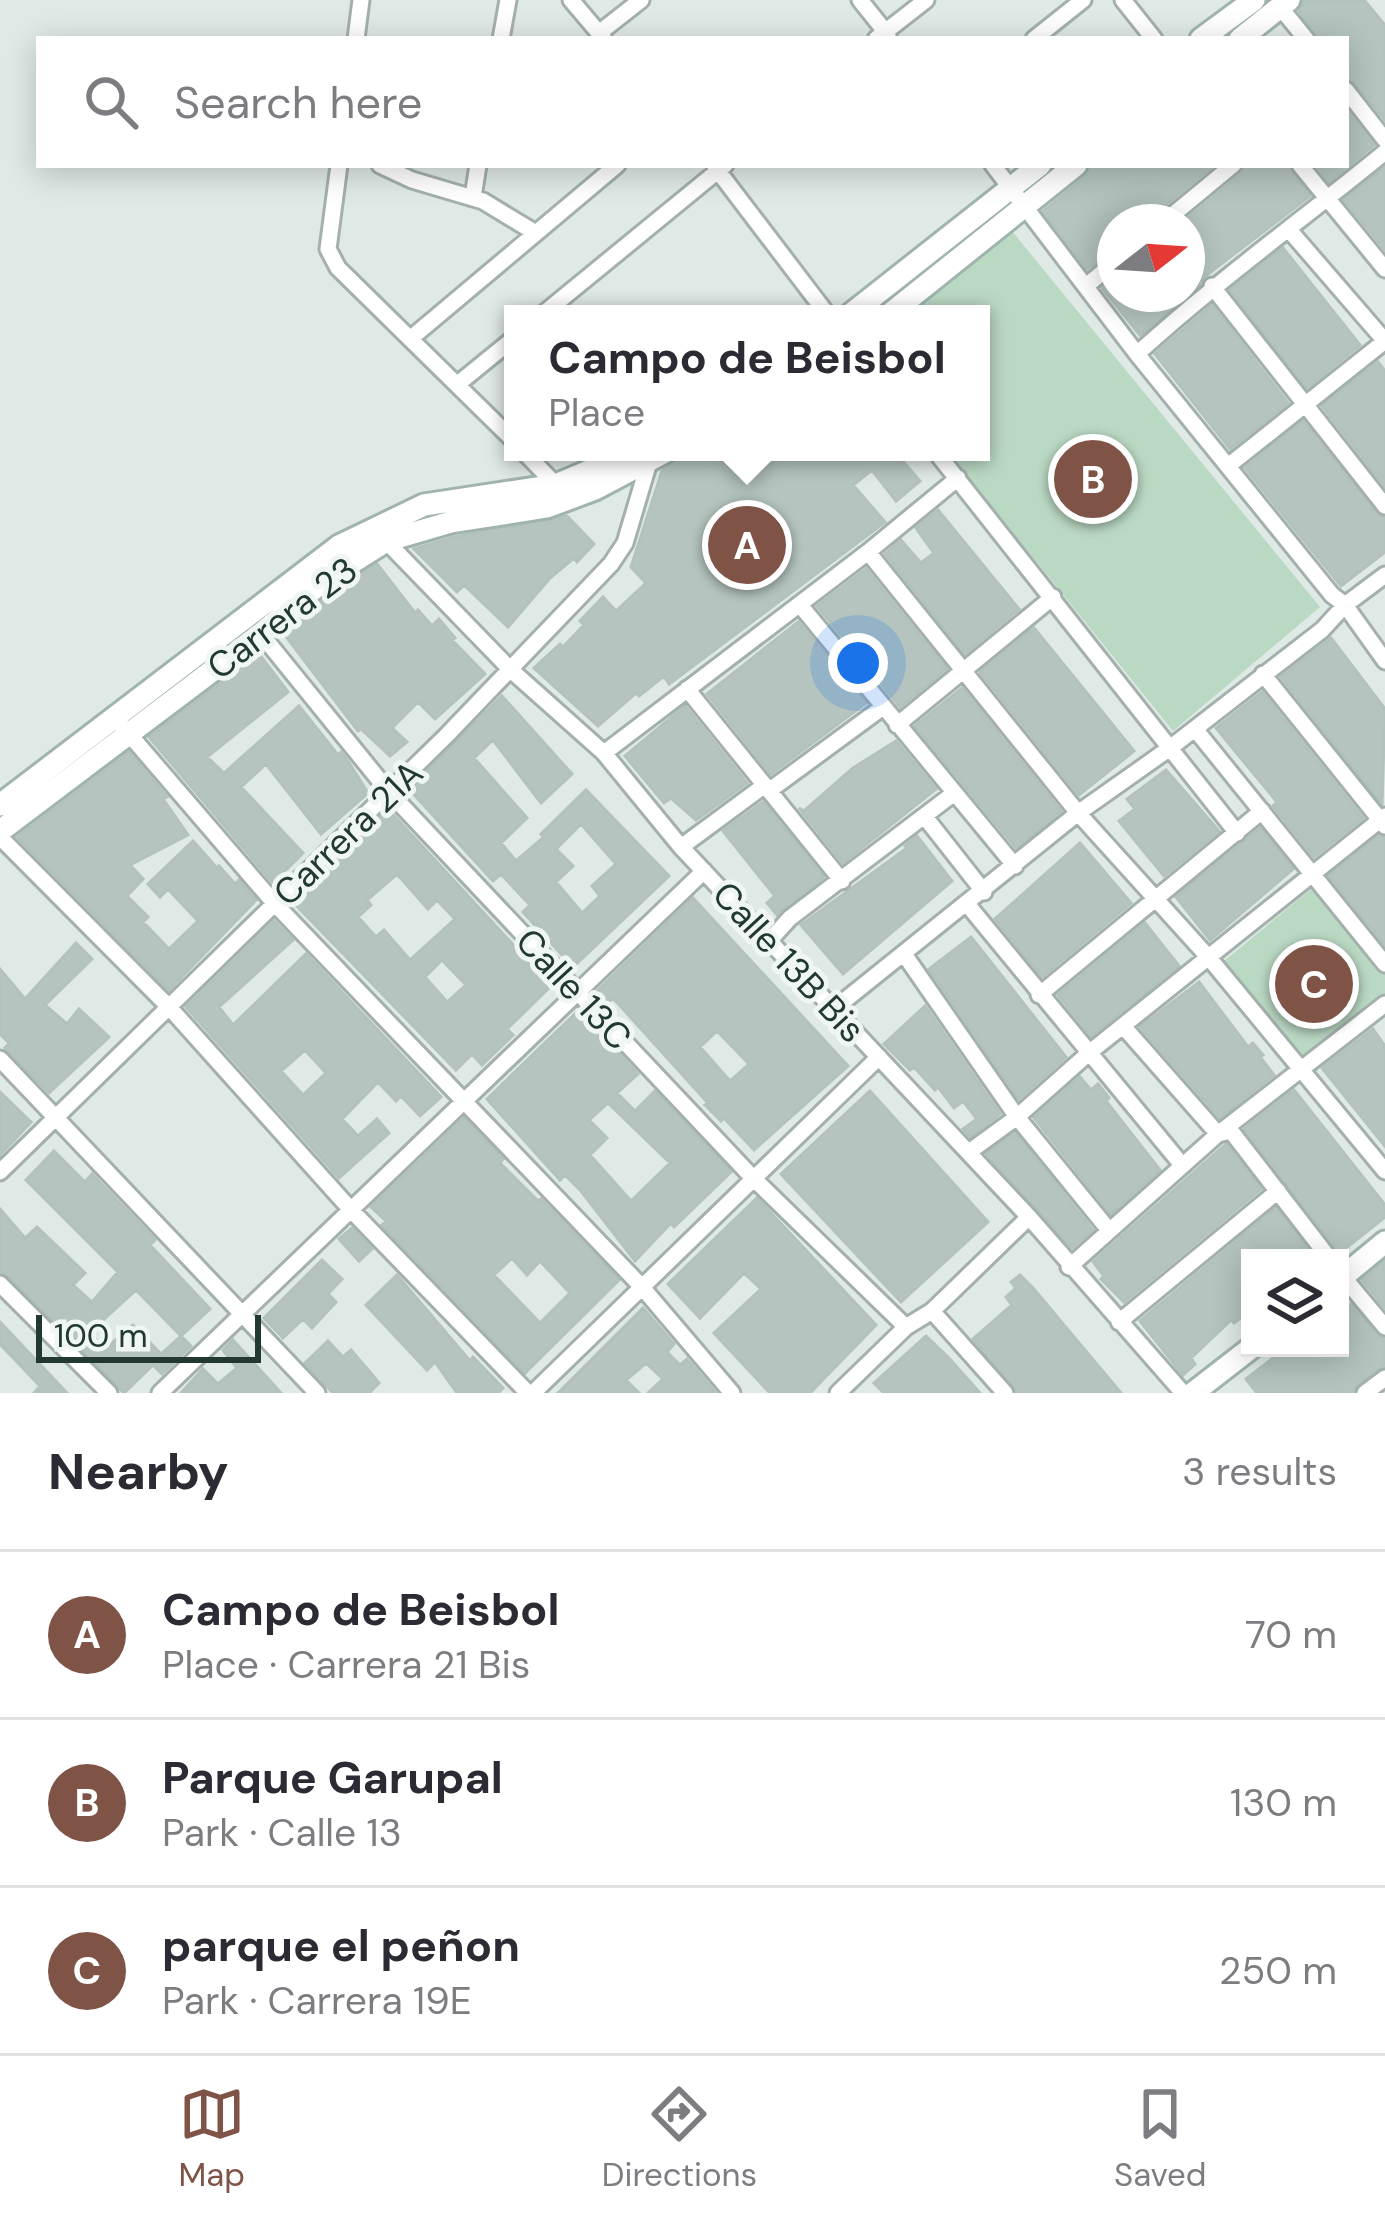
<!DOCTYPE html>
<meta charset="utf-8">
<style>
:root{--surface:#fff;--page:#f2f2f3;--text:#2b2b33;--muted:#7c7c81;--line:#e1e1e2;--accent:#805347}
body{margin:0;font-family:"DM Sans",sans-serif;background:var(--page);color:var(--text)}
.controls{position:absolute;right:36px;bottom:36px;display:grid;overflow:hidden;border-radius:0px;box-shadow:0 6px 30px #0003}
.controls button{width:108px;height:108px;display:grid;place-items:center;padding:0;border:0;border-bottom:3px solid var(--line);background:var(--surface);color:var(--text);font:60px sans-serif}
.compass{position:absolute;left:1097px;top:204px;width:108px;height:108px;border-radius:50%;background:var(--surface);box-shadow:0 6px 30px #0003;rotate:73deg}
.scale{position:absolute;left:36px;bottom:30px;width:225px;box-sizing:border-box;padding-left:12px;border:6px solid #223833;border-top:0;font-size:33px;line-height:42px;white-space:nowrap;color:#223833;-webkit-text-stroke:9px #f0f6f3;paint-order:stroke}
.you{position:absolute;left:858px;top:663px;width:42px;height:42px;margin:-30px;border:9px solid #fff;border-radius:50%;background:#1a73e8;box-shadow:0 0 0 18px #1a73e833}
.badge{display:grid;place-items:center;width:78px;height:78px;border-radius:50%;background:var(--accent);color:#fff;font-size:39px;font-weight:700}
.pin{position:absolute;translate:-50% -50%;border:6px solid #fff;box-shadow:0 3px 12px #0006}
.popup{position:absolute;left:504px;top:305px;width:486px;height:156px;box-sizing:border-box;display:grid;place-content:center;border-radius:0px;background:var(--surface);filter:drop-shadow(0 3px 9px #0005);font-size:39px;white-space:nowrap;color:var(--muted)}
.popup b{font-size:45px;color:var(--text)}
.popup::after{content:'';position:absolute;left:50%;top:100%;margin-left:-24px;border:24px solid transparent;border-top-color:var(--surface)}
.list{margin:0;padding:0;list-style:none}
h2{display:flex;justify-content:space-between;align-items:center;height:156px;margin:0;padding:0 48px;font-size:51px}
h2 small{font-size:39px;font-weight:400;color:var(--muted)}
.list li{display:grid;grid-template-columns:78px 1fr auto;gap:36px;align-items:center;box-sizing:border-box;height:168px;padding:0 48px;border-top:3px solid var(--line)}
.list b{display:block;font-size:45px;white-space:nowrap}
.list p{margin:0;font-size:39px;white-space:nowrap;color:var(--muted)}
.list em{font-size:39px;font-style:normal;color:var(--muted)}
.icon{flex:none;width:66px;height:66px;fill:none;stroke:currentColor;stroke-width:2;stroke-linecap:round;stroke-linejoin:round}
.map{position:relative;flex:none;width:1385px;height:1393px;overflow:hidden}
.search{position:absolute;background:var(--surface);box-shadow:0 6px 30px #0003;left:36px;right:36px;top:36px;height:132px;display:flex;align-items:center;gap:30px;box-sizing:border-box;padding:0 42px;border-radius:0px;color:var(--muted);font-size:45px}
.sheet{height:660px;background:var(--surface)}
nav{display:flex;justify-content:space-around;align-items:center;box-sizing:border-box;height:168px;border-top:3px solid var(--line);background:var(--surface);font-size:33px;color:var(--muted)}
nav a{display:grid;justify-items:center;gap:6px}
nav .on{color:var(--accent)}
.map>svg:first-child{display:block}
</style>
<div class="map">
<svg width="1385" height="1393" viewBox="0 0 1385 1393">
<rect width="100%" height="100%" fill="#dfe9e5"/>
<path fill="#bad9c3" d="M1011 230 1320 607 1173 731 948 452H981V314H911Z
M1315 886 1385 973V995L1304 1060 1224 961Z"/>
<path fill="#b5c4be" stroke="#b3c2bc" stroke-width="3" fill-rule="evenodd" d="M1304 0H1364L1385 25V120L1355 83 1346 78V39H1318L1299 11Z
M1346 110 1374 145 1329 182 1316 165H1346Z
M1091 165H1214L1156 213 1152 222H1115V250L1087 269 1043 211 1085 177Z
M1245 165H1288L1310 196 1204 277 1200 284 1140 335 1102 288 1115 278V294H1187V222H1183L1241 174Z
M1385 167V250L1344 200Z
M1283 248 1360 345 1307 388 1230 290Z
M1212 305 1288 403 1230 449 1155 354Z
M1378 362 1385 371V487L1322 406Z
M1303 421 1376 513 1385 518V552L1341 586 1245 468Z
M680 452H824L830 459 839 452H895L920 481 896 501 872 470 853 485 885 522 669 684 664 676 639 696 636 693 598 726 534 668 560 644 563 647 584 625 580 621 603 597 616 611 646 583 631 567 662 471 677 461Z
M938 510 1019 609 965 654 885 554 901 540 921 563 934 553 916 528Z
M567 516 594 544 577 562 574 558 550 578 508 627 464 585 457 592 414 549 454 537Z
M377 564 415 613 418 610 432 626 439 619 455 638 452 640 485 674 435 719 418 702 392 728 407 742 390 756 361 729 358 731 284 634 333 592Z
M866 569 947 669 900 707 817 606Z
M798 622 866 703 771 774 707 694Z
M1034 628 1134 751 1079 795 980 672Z
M1331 638 1385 709 1382 804 1281 677Z
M259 654 288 692 207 757 224 773 299 706 338 755 341 752 348 761 368 793 321 834 266 764 241 787 303 853 273 883 149 737Z
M962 688 1061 811 1016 848 915 726Z
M1262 692 1363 818 1314 857 1273 806 1277 802 1216 728Z
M502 696 572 774 541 803 493 740 474 758 527 818 501 843 516 861 544 837 541 834 586 790 669 876 573 967 523 912 530 905 501 874 493 881 409 789ZM581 824 616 864 592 886 600 896 582 913 556 882 573 866 556 849Z
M685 706 747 783 696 820 671 798 664 803 625 756Z
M896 741 936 789 843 863 799 808 804 811 853 768Z
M129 752 167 797 163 799 188 835 130 865 143 879 127 896 148 917 143 922 169 949 198 921 168 889 160 897 148 884 193 841 217 868 219 866 235 884 239 880 256 900 169 990 17 837Z
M1166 770 1219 831 1164 876 1119 821 1135 809 1127 799Z
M763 802 824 877 777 915 767 903 775 896 723 831Z
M388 809 551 986 507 1029 513 1035 482 1065 472 1054 456 1070 293 902ZM397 874 428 909 437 900 455 919 410 960 384 930 376 937 358 917 371 905 367 900ZM442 960 466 985 447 1002 425 977Z
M1260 828 1293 869 1210 940 1176 897Z
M917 836 952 881 843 974 801 925 907 848 905 846Z
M1379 836 1385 838V945L1329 876Z
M1080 843 1131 903 1042 977 995 919Z
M693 898 848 1066 754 1150 724 1118 721 1121 705 1105 708 1103 613 998 606 1004 595 993ZM717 1031 749 1064 730 1081 700 1047Z
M274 921 293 940 219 1007 233 1025 306 954 441 1097 420 1116 401 1096 396 1101 378 1082 342 1119 358 1136 377 1119 389 1133 339 1178 186 1007ZM305 1050 326 1073 303 1095 281 1071Z
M1145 923 1179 966 1091 1036 1058 995Z
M971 937 1066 1057 1019 1099 929 969Z
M76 943 92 959 45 1005 67 1024 79 1009 109 1037 49 1093 5 1048 9 1043 0 1034V969L25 999Z
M1199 982 1248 1047 1253 1043 1263 1055 1260 1057 1274 1075 1220 1118 1140 1027Z
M925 1006 1000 1114 970 1137 963 1129 977 1119 963 1101 954 1108 938 1087 935 1090 914 1067 910 1070 884 1044Z
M579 1010 638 1074 617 1093 635 1111 655 1091 731 1172 674 1227 671 1223 635 1261 581 1191 565 1175 560 1180 487 1099ZM608 1103 670 1163 631 1201 590 1155 607 1138 589 1120Z
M1373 1029 1385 1046V1146L1322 1068Z
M1080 1077 1091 1090 1098 1084 1109 1098 1106 1101 1160 1170 1111 1214 1034 1118Z
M1294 1090 1385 1205V1217L1340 1253 1244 1129Z
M870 1091 988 1222 901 1302 781 1174Z
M0 1092 31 1122 0 1155Z
M464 1118 503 1159 500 1163 538 1201 541 1199 619 1280 525 1373 382 1225 386 1221 371 1207ZM512 1258 527 1275 540 1261 570 1293 540 1323 494 1275Z
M1015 1133 1093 1230 1072 1248 986 1154Z
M1226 1144 1261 1189 1124 1302 1101 1279 1104 1276 1093 1262Z
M54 1151 85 1182 92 1174 155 1240 150 1245 210 1309 181 1336 136 1290 89 1333 105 1349 133 1325 161 1354 181 1336 191 1346 162 1374 153 1365 124 1393 8 1276 0 1272V1209L25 1238 37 1227 85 1273 73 1285 92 1302 118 1272 26 1180Z
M757 1198 876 1325 810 1393H770L714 1333 761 1289 744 1273 700 1318 668 1284Z
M1276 1208 1314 1258H1238L1250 1273V1311L1234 1323 1231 1320 1191 1358 1195 1364 1183 1375 1140 1321Z
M352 1228 372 1249 359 1261 339 1239Z
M322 1260 342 1279 328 1294 336 1302 312 1328 303 1319 283 1338 264 1318Z
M1385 1261V1308L1362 1280Z
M397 1275 470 1361 473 1357 503 1388 498 1393H457L435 1362 427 1370 366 1305Z
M1020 1275 1033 1288 1121 1393H1017L973 1339 1012 1305 1006 1297 1016 1288 1011 1282Z
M1351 1304 1376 1335 1385 1339V1366L1358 1383 1353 1393H1257L1246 1379 1286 1348H1340V1313Z
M643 1308 674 1344 667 1352 680 1365 687 1359 716 1393H648L663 1379 646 1363 626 1380 639 1393H558Z
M0 1322 67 1393H34L40 1386 0 1344Z
M926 1336 948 1357 980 1393H884L874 1383Z
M233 1340 281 1393H181L203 1369 218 1384 237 1368 223 1350Z
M328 1341 343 1357 351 1350 379 1383 369 1393H333L305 1363Z"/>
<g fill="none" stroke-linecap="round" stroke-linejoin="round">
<g stroke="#a3b0ac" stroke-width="21">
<path id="street" d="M571 0 604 39
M860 0 888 35
M1123 0 1154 39
M1280 7 1306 39
M599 33 641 0
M356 39 361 0
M501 39 508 0
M876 39 926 0
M1034 39 1083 0
M1346 90 1385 140
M339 165 328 249 338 268 513 440
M380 165 412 180 483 201 534 232
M993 165 1137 354 1332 595 1345 605 1385 661
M1300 165 1385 269
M715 167 827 314
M473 197 478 165
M1164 222 1233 165
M1290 231 1385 341
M1086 286 1115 262
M1212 286 1385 506
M543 314 725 165
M410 339 617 165
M1137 354C1216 282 1302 220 1385 152
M459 383 513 339
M524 452 556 485
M936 452 1237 833
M1228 466 1385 341
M386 541 511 670 604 753 681 847 1029 1217 1183 1393
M868 552 1078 813 1210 959 1385 1171
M800 605 1015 866
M261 634 389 792 752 1177 906 1327
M1263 674 1385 826
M687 689 842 881
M897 725 1053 597
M123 727 275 904 641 1286 732 1393
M1195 729 1385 964
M604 753 868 552 958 478
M770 790 883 707
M925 817 984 892
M0 837 169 1007 352 1211 528 1393
M681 847 765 785
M967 904 1182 1165
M769 941 790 918 953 794
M904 954 1017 1117 1108 1229
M1039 995 1262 811
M834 1009 1078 813 1170 748 1322 630 1345 605 1385 575
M1123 1026 1218 1134 1231 1131 1329 1258
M0 1059 317 1393
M969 1152 1017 1117 1090 1052 1385 816
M0 1172 446 736 611 564 625 543 649 462
M1069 1267 1218 1134 1385 1004
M1340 1273 1385 1327
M0 1284 109 1393
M932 1311 1005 1393
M1119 1322 1278 1191
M160 1393 704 871
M533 1393 879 1057
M838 1393 906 1327 932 1311 1029 1217
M1365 1393 1385 1378"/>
</g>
<g stroke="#a0b4ad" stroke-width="27">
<path id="secondary" d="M1201 39 1254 0
M1240 39 1289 0
M851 314 1040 165
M890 314 1076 165
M0 805 339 546 424 505 556 485 634 452
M0 831 261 634 324 580 386 541 451 522 547 507 595 489 665 452
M1340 1279 1385 1242
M1193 1393 1251 1348"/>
</g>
<use href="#street" stroke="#fff" stroke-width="15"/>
<use href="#secondary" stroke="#fff" stroke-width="21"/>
</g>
<g text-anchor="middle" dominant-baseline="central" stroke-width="10" stroke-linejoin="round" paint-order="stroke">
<g font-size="36" fill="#223833" stroke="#f0f6f3">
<text transform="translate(282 618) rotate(-37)">Carrera 23</text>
<text transform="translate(348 833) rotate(-44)">Carrera 21A</text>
<text transform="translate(789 962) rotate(47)">Calle 13B Bis</text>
<text transform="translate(574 989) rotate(47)">Calle 13C</text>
</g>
</g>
</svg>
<div class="controls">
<button><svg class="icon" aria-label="layers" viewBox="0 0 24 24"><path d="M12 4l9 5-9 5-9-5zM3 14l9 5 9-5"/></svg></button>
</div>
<svg class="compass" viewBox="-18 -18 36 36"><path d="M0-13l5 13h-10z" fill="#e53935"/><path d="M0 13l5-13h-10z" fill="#7c7c81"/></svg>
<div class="scale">100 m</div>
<div class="you"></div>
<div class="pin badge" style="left:747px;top:545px">A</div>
<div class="popup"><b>Campo de Beisbol</b>Place</div>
<div class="pin badge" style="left:1093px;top:479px">B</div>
<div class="pin badge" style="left:1314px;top:984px">C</div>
<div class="search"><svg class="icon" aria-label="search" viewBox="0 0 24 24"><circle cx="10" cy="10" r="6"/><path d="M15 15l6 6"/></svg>Search here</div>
</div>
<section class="sheet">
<h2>Nearby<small>3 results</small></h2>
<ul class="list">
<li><span class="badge">A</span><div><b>Campo de Beisbol</b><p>Place · Carrera 21 Bis</p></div><em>70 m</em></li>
<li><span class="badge">B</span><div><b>Parque Garupal</b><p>Park · Calle 13</p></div><em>130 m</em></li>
<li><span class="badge">C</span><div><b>parque el peñon</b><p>Park · Carrera 19E</p></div><em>250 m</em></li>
</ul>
</section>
<nav>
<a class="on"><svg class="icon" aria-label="map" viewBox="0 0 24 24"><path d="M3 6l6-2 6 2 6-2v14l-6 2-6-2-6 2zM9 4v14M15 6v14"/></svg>Map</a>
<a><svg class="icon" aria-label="directions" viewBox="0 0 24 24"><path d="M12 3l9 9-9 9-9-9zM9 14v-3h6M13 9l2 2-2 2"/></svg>Directions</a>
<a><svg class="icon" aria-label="saved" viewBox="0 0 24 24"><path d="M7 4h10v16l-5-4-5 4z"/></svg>Saved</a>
</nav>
